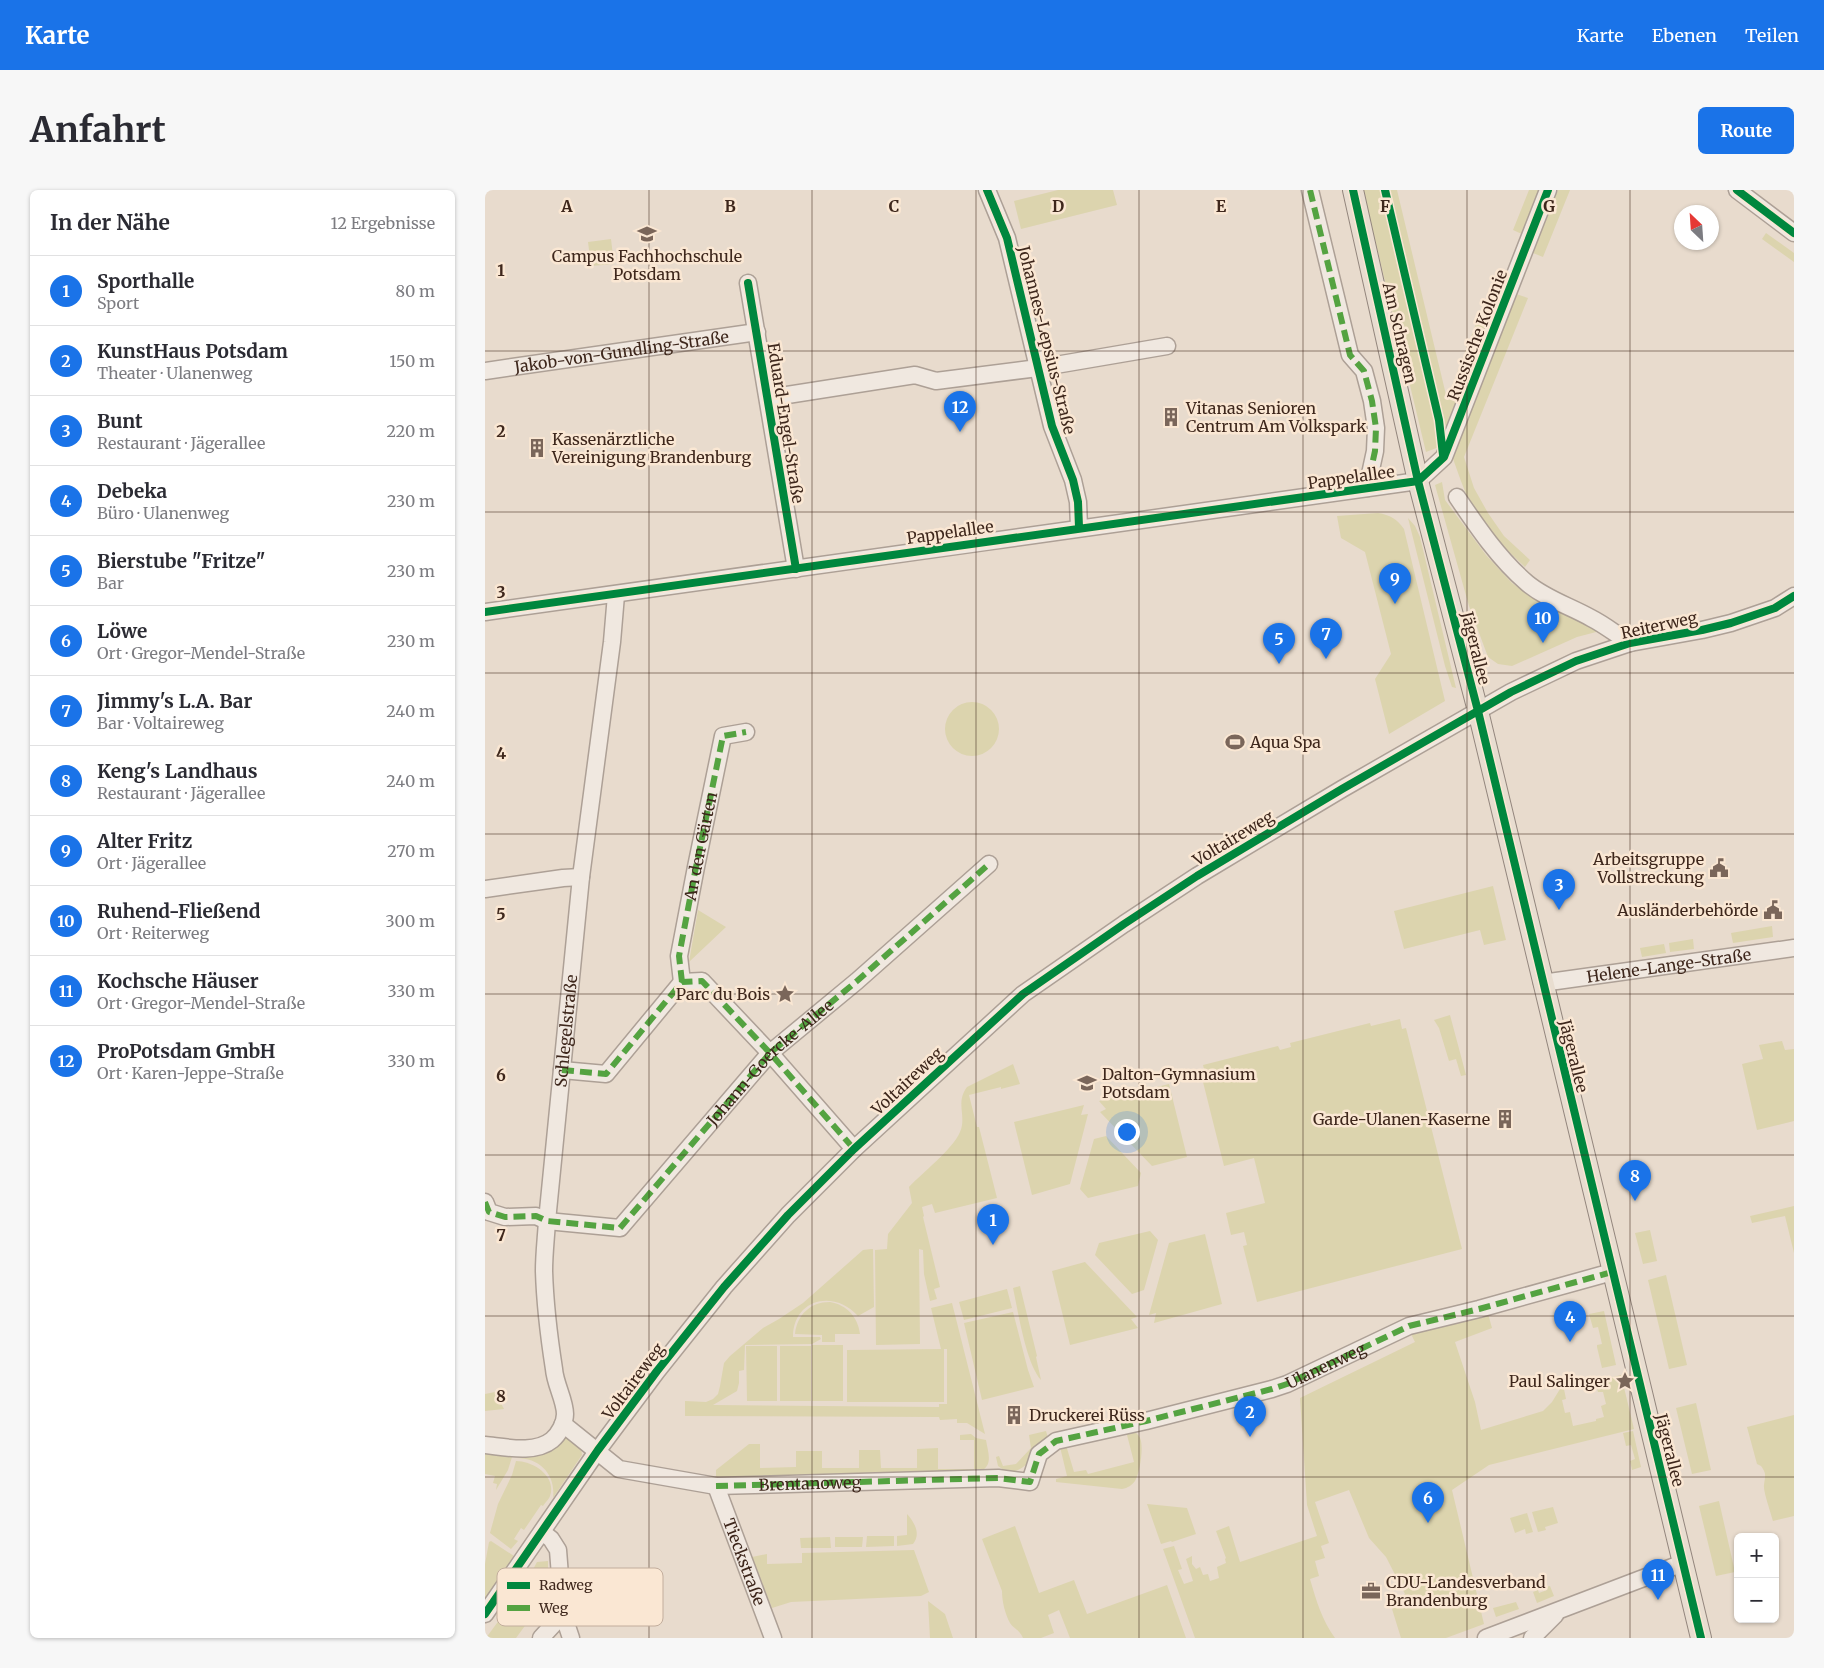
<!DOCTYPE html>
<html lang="de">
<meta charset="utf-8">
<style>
:root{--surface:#fff;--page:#f7f7f7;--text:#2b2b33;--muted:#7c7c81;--line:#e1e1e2;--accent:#1a73e8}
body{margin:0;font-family:Merriweather,serif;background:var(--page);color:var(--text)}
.controls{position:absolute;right:15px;bottom:15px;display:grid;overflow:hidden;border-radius:8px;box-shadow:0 1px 4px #0004}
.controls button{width:45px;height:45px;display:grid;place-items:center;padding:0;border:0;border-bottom:1px solid var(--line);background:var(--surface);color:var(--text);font:25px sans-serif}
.compass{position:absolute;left:1189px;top:15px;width:45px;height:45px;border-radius:50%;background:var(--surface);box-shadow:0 1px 4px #0004;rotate:335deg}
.you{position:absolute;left:641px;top:941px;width:18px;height:18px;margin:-12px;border:4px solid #fff;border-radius:50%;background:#1a73e8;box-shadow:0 0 0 8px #1a73e833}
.badge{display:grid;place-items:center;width:32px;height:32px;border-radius:50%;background:var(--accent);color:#fff;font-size:16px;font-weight:700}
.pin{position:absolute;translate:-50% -41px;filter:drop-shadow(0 1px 2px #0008)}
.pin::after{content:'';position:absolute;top:26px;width:18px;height:15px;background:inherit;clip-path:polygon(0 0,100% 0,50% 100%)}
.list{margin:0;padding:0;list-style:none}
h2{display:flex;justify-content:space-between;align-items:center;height:65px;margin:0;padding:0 20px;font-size:21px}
h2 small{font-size:16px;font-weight:400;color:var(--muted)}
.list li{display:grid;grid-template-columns:32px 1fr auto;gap:15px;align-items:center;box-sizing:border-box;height:70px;padding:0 20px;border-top:1px solid var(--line)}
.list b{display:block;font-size:19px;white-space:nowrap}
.list p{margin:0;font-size:16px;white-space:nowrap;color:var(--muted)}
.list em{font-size:16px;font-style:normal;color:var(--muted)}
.map{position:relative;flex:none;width:1309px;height:1448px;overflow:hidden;border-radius:8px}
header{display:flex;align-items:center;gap:30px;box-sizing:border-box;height:70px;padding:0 25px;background:var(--accent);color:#fff}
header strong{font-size:24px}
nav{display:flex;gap:28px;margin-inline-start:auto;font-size:18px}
.intro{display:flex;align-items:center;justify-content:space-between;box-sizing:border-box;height:120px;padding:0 30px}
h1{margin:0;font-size:35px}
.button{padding:12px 22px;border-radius:8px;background:var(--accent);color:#fff;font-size:18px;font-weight:700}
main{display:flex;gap:30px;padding:0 30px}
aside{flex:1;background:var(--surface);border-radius:8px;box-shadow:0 1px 4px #0004}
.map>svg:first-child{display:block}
</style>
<header>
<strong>Karte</strong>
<nav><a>Karte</a><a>Ebenen</a><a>Teilen</a></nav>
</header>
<div class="intro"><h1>Anfahrt</h1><a class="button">Route</a></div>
<main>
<aside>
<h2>In der Nähe<small>12 Ergebnisse</small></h2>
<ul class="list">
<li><span class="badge">1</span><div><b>Sporthalle</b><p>Sport</p></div><em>80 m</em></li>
<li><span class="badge">2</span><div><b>KunstHaus Potsdam</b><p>Theater · Ulanenweg</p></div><em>150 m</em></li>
<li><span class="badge">3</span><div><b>Bunt</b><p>Restaurant · Jägerallee</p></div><em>220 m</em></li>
<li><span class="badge">4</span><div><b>Debeka</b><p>Büro · Ulanenweg</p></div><em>230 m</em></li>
<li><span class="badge">5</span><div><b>Bierstube &quot;Fritze&quot;</b><p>Bar</p></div><em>230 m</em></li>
<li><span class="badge">6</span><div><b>Löwe</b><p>Ort · Gregor-Mendel-Straße</p></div><em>230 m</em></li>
<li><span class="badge">7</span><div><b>Jimmy's L.A. Bar</b><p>Bar · Voltaireweg</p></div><em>240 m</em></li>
<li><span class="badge">8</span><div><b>Keng's Landhaus</b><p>Restaurant · Jägerallee</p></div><em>240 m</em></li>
<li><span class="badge">9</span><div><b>Alter Fritz</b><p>Ort · Jägerallee</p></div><em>270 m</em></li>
<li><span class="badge">10</span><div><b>Ruhend-Fließend</b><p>Ort · Reiterweg</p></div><em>300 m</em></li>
<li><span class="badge">11</span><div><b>Kochsche Häuser</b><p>Ort · Gregor-Mendel-Straße</p></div><em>330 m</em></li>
<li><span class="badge">12</span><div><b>ProPotsdam GmbH</b><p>Ort · Karen-Jeppe-Straße</p></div><em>330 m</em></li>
</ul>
</aside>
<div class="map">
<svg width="1309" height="1448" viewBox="0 0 1309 1448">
<rect width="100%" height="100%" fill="#e8dbcd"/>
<path fill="#dcd4ae" d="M573 0H628L632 15 536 39 529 11Z
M878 0H895L951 231 954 257 941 262Z
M903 0H912L962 209 994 126 1005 130 962 241Z
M1044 0H1057L1039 45 1028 40Z
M1073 0H1085L1058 67 1048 63Z
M1281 43 1309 63V72L1277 49Z
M126 49 129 74 106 76 103 52Z
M1031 104 1043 108 979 267 989 298 1003 323 1019 346 1045 370 1040 377C1024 362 1007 346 994 328 981 309 974 285 966 263Z
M957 292 960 310 1001 365 1027 393 1061 418 1097 431 1115 441 1092 447 1027 476 1013 474 1003 467 984 416 950 295Z
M893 323C905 325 912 329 919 339L960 511 904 544 890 489 906 464 880 362 856 348 852 326Z
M923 328 930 336 935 347 971 498 967 497 960 476Z
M460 539a27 27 0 1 1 54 0a27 27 0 1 1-54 0Z
M1008 696 1021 750 999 755 995 740 919 759 909 721Z
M213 720 241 737 204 772Z
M1287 736 1288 747 1248 753 1246 743Z
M1208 749 1209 759 1185 762 1184 753Z
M1179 754 1181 763 1157 767 1155 758Z
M965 825 981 885 976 886 971 869 964 871 954 838 949 830Z
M915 829 917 839 921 838 977 1059 772 1112 758 1056 762 1055 759 1042 746 1045 741 1023 780 1013 769 968 739 976 715 880 719 879 718 875 793 856 795 860 806 857 805 853 885 833 886 836Z
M1297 851 1300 860 1309 859V931L1272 940 1257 874 1278 869 1274 855Z
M528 874 535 894 516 899V897L484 905 492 937H494L512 1008 450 1023 447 1014 437 1017 439 1026 438 1027 455 1097 449 1099 452 1109 445 1111 439 1084 438 1060 434 1059 435 1154 391 1155 390 1060 402 1059 403 1044 427 1013 424 997C437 983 468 959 475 942 482 926 470 913 482 897Z
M684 894 702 967 667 976 615 922 621 919 614 911Z
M599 915 596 925 603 924 585 994 547 1005 529 932Z
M621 946 656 983 653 996 603 1008 595 999 609 949Z
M1309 1016V1063L1300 1026 1267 1033 1265 1026Z
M1165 1040 1172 1071 1158 1074 1150 1043Z
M665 1041 673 1050 659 1100 647 1104 610 1065 614 1053Z
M720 1044 737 1114 669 1133 671 1123 664 1125 684 1053Z
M386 1059H388L389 1117 373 1126C349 1099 308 1109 308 1147H335L336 1149 327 1154 260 1155 259 1180 254 1181V1193L252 1201 228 1215 454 1217V1214H462V1159H456L446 1118 467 1113 500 1244 482 1233H472V1229L455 1230 454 1227 200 1226V1211L221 1212 228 1209 233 1204 235 1196 239 1173 245 1166 278 1138 294 1129 318 1113 378 1060Z
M600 1072 652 1127 646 1129 653 1138 585 1155 567 1081Z
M1181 1085 1202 1175 1184 1179 1163 1090Z
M535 1096 552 1166 551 1167 556 1190C541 1174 533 1121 528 1098Z
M522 1099 527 1118 479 1130 474 1112Z
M345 1112C362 1115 373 1127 375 1144H350V1152H337V1145L310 1144C312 1125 325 1112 345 1112Z
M1002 1120 1007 1138 970 1152 990 1212 996 1240 1058 1221 1067 1212 1075 1199H1079L1081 1209 1077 1210 1080 1223 1085 1222 1088 1236 1111 1231V1229L1119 1227 1116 1216 1121 1214 1118 1202H1113L1110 1192 1136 1185 1149 1239 1004 1275 967 1300 999 1434 961 1448H916L907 1419 920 1404 901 1367 884 1348 864 1300 830 1312 844 1353 836 1356 840 1368 830 1371 834 1386 825 1389C831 1410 837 1430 850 1448H710L678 1359 689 1356 697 1379 693 1380 699 1394 708 1391 701 1369 707 1366V1374L711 1379 715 1377 718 1385 723 1384 725 1391 734 1388 732 1377 741 1373 740 1369 741 1368 731 1341 744 1336 755 1372 832 1346 822 1315 815 1208 930 1152 925 1142Z
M1119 1121 1131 1175 1117 1178 1112 1157V1155L1117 1154 1113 1137 1108 1138 1104 1124Z
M528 1122 543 1180 549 1197 497 1210 479 1133Z
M327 1155H358V1211H327Z
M261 1156H292V1211H262Z
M295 1156H326V1211H295Z
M459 1159V1212H362V1160Z
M10 1202 19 1219 0 1221V1204Z
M1211 1213 1226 1280 1207 1284 1191 1218Z
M1309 1225V1326L1288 1331C1286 1323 1278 1301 1279 1295 1280 1286 1282 1284 1276 1276L1272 1274 1262 1237Z
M647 1239C650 1242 653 1244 655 1248 659 1256 655 1283 650 1291 647 1295 643 1298 637 1299L571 1292V1289L582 1286 575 1257 581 1255 589 1282 601 1280 603 1284 649 1272 642 1245H639L638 1240Z
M561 1241 563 1248C552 1262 541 1283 522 1282L513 1276 511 1267 514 1266 518 1276 531 1274 546 1258 544 1245Z
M1148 1241 1156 1277 1147 1280 1145 1271 1150 1269 1146 1255 1141 1256 1138 1243Z
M486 1244 491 1248 501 1250C503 1263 509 1276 494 1282L231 1288V1280L264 1254H275V1278L311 1277V1261H337V1278H374V1260H395L396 1278H432V1259L453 1258V1279H489V1250H475V1245Z
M80 1248H84L96 1257 97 1265 68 1308C71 1285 55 1268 32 1268L55 1265Z
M0 1264 27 1267 23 1280 11 1300 12 1294 8 1293 10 1286 0 1284Z
M31 1271C48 1271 72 1286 65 1306 64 1309 60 1313 58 1316L56 1315 39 1340 36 1338 29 1349 33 1351 26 1359 5 1343 13 1314 27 1285Z
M1234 1311 1250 1382 1231 1386 1214 1316Z
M662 1314 702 1318 711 1344 687 1352 686 1351 676 1354Z
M1068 1317 1073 1333 1060 1337 1061 1340 1053 1342 1047 1322Z
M1042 1323 1048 1342 1041 1344 1040 1339 1030 1343 1025 1328Z
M422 1324C430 1333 436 1344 428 1354L412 1356V1346L422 1345Z
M530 1336 554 1403 589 1390 602 1424 682 1395 701 1448H585L574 1420 563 1425 569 1443 556 1448H538C534 1439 529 1439 525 1433 520 1424 517 1411 517 1401L497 1349Z
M382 1346H409V1356L381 1357Z
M345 1347 346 1358H316L315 1348Z
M350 1347H378L377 1357H350Z
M6 1351 29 1366 0 1411V1374L4 1352Z
M429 1360 444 1402 436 1406 306 1412 287 1418 267 1367 282 1364V1374L317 1373V1363Z
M63 1371V1391L45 1429 31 1448H1L39 1396 52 1372Z
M1065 1396 1069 1406 1052 1413 1048 1402 1053 1400 1054 1403 1062 1400 1061 1397Z
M443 1411 460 1424 468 1448H445Z
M1031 1412 1034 1419 1011 1427 1008 1418Z"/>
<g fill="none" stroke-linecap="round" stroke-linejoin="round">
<g stroke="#ada096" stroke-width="19">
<g id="minor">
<path d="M502 0 522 48 567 236 588 290 593 312 594 337"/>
<path d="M825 0 865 165 879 181 887 211 891 238 890 261 882 298"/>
<path d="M1252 0 1309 43"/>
<path d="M263 93 311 379"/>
<path id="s1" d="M0 181 272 142"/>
<path d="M283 208 430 185 451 191 553 178 682 156"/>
<path d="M972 307C993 338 1014 369 1042 393 1061 409 1085 416 1106 428 1120 435 1132 445 1145 453"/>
<path d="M0 422C311 381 622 333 933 291L959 267 1063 0"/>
<path d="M0 699 78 688 96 687"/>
<path d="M197 792 194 766 211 677 238 546 261 542"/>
<path id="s2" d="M1057 793 1309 758"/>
<path d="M77 880 121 884 197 792 217 791 285 863 369 959"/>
<path d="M0 1012 4 1022 20 1027 51 1026 62 1031 135 1038 285 863 372 791 504 674"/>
<path d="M78 1234 134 1279 231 1296 513 1288 545 1292 554 1264 571 1251 661 1231 787 1199 802 1194 924 1136 994 1119 1127 1082"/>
<path id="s3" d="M0 1255C20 1257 50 1264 67 1250 74 1244 80 1233 80 1224 80 1210 70 1194 69 1179 64 1147 60 1114 59 1081 59 1064 61 1048 62 1031L96 687 127 452 131 405"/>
<path id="s4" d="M231 1296 288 1448"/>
<path d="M57 1342 66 1349 73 1360 78 1424 86 1448"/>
<path d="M0 1424 113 1260 172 1181 239 1097 303 1025 369 959 538 804 639 734 712 686 857 599 1026 502 1091 471 1145 453 1217 440 1246 433 1290 418 1309 406"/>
<path d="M56 1448 78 1424"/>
<path d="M1001 1448 1198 1373"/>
<path d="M1047 1448 1070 1425"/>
</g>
</g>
<g stroke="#93867d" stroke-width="22">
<path id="major" d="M868 0 933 291 993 521 1216 1448"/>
</g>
<use href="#minor" stroke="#f0e8e0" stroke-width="16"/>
<use href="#major" stroke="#e8ddd0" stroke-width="20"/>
<g stroke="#54a341" stroke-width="6" stroke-dasharray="12 6" stroke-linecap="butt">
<path d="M825 0 865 165 879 181 887 211 891 238 890 261 882 298"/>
<path id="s5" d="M197 792 194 766 211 677 238 546 261 542"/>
<path d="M77 880 121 884 197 792 217 791 285 863 369 959"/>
<path id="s6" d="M0 1012 4 1022 20 1027 51 1026 62 1031 135 1038 285 863 372 791 504 674"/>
<path id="s7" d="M231 1296 513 1288 545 1292 554 1264 571 1251 661 1231 787 1199 802 1194 924 1136 994 1119 1127 1082"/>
</g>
<g stroke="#fae7d3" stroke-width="11">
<path id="cycleway" d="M502 0 522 48 567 236 588 290 593 312 594 337
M868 0 933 291 993 521 1216 1448
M900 0 954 230 958 265
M1252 0 1309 43
M263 93 311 379
M933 291 959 267 1063 0
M0 422C311 381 622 333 933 291
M0 1424 113 1260 172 1181 239 1097 303 1025 369 959 538 804 639 734 712 686 857 599 1026 502 1091 471 1145 453 1217 440 1246 433 1290 418 1309 406"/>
</g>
<use href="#cycleway" stroke="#00873e" stroke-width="8"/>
</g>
<path fill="none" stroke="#3e271c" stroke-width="1" stroke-opacity="0.55" d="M164 0V1448M327 0V1448M491 0V1448M654 0V1448M818 0V1448M982 0V1448M1145 0V1448M0 161H1309M0 322H1309M0 483H1309M0 644H1309M0 804H1309M0 965H1309M0 1126H1309M0 1287H1309"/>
<defs>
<g id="university-bare" transform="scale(1.5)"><path d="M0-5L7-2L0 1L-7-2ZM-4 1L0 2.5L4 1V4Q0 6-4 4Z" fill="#7a665a" stroke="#fae7d3" stroke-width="2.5" paint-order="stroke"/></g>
<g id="building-bare" transform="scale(1.5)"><path d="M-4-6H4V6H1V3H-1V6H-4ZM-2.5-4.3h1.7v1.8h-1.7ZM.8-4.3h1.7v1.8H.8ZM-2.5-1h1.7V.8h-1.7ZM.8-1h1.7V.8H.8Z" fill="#7a665a" stroke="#fae7d3" stroke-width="2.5" paint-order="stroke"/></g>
<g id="stadium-bare" transform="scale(1.5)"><path d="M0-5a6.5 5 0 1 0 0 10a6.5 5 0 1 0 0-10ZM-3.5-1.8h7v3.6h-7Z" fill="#7a665a" stroke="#fae7d3" stroke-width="2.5" paint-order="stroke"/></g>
<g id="civic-bare" transform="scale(1.5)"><path d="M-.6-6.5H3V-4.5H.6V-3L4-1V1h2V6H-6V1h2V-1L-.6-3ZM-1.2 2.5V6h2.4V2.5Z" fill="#7a665a" stroke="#fae7d3" stroke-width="2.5" paint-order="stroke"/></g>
<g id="sight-bare" transform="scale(1.5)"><path d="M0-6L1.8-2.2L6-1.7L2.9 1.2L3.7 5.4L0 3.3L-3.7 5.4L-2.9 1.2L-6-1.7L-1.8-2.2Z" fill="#7a665a" stroke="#fae7d3" stroke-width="2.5" paint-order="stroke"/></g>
<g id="school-bare" transform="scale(1.5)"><path d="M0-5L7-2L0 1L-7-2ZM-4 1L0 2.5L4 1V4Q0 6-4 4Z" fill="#7a665a" stroke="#fae7d3" stroke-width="2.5" paint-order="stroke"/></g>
<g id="office-bare" transform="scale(1.5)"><path d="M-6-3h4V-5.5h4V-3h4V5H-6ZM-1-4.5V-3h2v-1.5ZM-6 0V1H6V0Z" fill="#7a665a" stroke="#fae7d3" stroke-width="2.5" paint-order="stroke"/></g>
</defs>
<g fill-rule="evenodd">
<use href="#university-bare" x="162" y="44"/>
<use href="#building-bare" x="686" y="227"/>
<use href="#building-bare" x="52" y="258"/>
<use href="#stadium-bare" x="750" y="552"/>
<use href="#civic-bare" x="1234" y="678"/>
<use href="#civic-bare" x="1288" y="720"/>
<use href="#sight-bare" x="300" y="804"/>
<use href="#school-bare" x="602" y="893"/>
<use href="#building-bare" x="1020" y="929"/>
<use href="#sight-bare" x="1140" y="1191"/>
<use href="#building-bare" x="529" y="1225"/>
<use href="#office-bare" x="886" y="1401"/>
</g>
<g text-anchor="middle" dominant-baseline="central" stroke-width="5" stroke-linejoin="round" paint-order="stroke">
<g font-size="16" fill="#3e271c" stroke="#fae7d3" text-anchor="start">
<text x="162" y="66" text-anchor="middle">Campus Fachhochschule<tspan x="162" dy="18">Potsdam</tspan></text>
<text x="701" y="218">Vitanas Senioren<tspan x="701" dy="18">Centrum Am Volkspark</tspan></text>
<text x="67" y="249">Kassenärztliche<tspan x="67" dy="18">Vereinigung Brandenburg</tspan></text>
<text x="765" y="552">Aqua Spa</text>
<text x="1219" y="669" text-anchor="end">Arbeitsgruppe<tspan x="1219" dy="18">Vollstreckung</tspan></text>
<text x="1273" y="720" text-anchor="end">Ausländerbehörde</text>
<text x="285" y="804" text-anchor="end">Parc du Bois</text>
<text x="617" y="884">Dalton-Gymnasium<tspan x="617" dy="18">Potsdam</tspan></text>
<text x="1005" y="929" text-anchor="end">Garde-Ulanen-Kaserne</text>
<text x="1125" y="1191" text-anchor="end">Paul Salinger</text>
<text x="544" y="1225">Druckerei Rüss</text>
<text x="901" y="1392">CDU-Landesverband<tspan x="901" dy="18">Brandenburg</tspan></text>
</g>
<g font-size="16" fill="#3e271c" stroke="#fae7d3">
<text transform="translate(915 143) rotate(77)">Am Schragen</text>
<text transform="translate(992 145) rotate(-69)">Russische Kolonie</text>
<text transform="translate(562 150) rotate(76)">Johannes-Lepsius-Straße</text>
<text stroke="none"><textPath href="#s1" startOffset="138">Jakob-von-Gundling-Straße</textPath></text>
<text transform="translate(301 233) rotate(81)">Eduard-Engel-Straße</text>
<text transform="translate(866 287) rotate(-8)">Pappelallee</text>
<text transform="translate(465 342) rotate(-8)">Pappelallee</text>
<text transform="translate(1174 435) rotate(-12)">Reiterweg</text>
<text transform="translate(991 458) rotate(76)">Jägerallee</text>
<text transform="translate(748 648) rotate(-31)">Voltaireweg</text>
<text stroke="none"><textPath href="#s5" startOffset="138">An den Gärten</textPath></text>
<text stroke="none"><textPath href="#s2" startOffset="128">Helene-Lange-Straße</textPath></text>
<text stroke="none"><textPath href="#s3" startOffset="485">Schlegelstraße</textPath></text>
<text transform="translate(1089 866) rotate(76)">Jägerallee</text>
<text stroke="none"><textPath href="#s6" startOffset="368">Johann-Goercke-Allee</textPath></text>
<text transform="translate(422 891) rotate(-43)">Voltaireweg</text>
<text stroke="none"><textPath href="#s7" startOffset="646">Ulanenweg</textPath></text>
<text transform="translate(148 1191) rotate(-53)">Voltaireweg</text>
<text transform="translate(1185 1260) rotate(76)">Jägerallee</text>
<text stroke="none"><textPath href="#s7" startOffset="94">Brentanoweg</textPath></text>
<text stroke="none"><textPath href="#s4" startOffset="81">Tieckstraße</textPath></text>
</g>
</g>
<rect x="12" y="1378" width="166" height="58" rx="8" fill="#fae7d3" stroke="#c2ad9c" stroke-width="1"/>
<rect x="22" y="1392" width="23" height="7" fill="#00873e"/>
<rect x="22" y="1415" width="23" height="6" fill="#54a341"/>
<g font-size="14" fill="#3e271c">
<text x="54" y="1400">Radweg</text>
<text x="54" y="1423">Weg</text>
</g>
<g font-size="16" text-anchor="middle" font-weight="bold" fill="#3e271c" stroke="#fae7d3" stroke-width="5" stroke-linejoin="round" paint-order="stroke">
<text x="82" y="22">A</text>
<text x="245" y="22">B</text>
<text x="409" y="22">C</text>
<text x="573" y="22">D</text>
<text x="736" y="22">E</text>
<text x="900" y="22">F</text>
<text x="1064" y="22">G</text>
<text x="16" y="86">1</text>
<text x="16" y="247">2</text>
<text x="16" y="408">3</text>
<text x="16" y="569">4</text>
<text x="16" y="730">5</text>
<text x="16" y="891">6</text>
<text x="16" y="1051">7</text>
<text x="16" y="1212">8</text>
</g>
</svg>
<div class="controls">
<button>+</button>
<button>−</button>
</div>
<svg class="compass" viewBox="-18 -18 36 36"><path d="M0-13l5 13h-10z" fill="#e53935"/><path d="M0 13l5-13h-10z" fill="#7c7c81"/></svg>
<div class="you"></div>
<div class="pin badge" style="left:508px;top:1055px">1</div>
<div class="pin badge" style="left:765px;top:1247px">2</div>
<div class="pin badge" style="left:1074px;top:720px">3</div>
<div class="pin badge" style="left:1085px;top:1152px">4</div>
<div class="pin badge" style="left:794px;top:474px">5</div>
<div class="pin badge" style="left:943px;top:1333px">6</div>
<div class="pin badge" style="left:841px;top:469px">7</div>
<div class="pin badge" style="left:1150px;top:1011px">8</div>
<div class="pin badge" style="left:910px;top:414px">9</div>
<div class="pin badge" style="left:1058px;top:453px">10</div>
<div class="pin badge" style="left:1173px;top:1410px">11</div>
<div class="pin badge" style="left:475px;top:242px">12</div>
</div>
</main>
